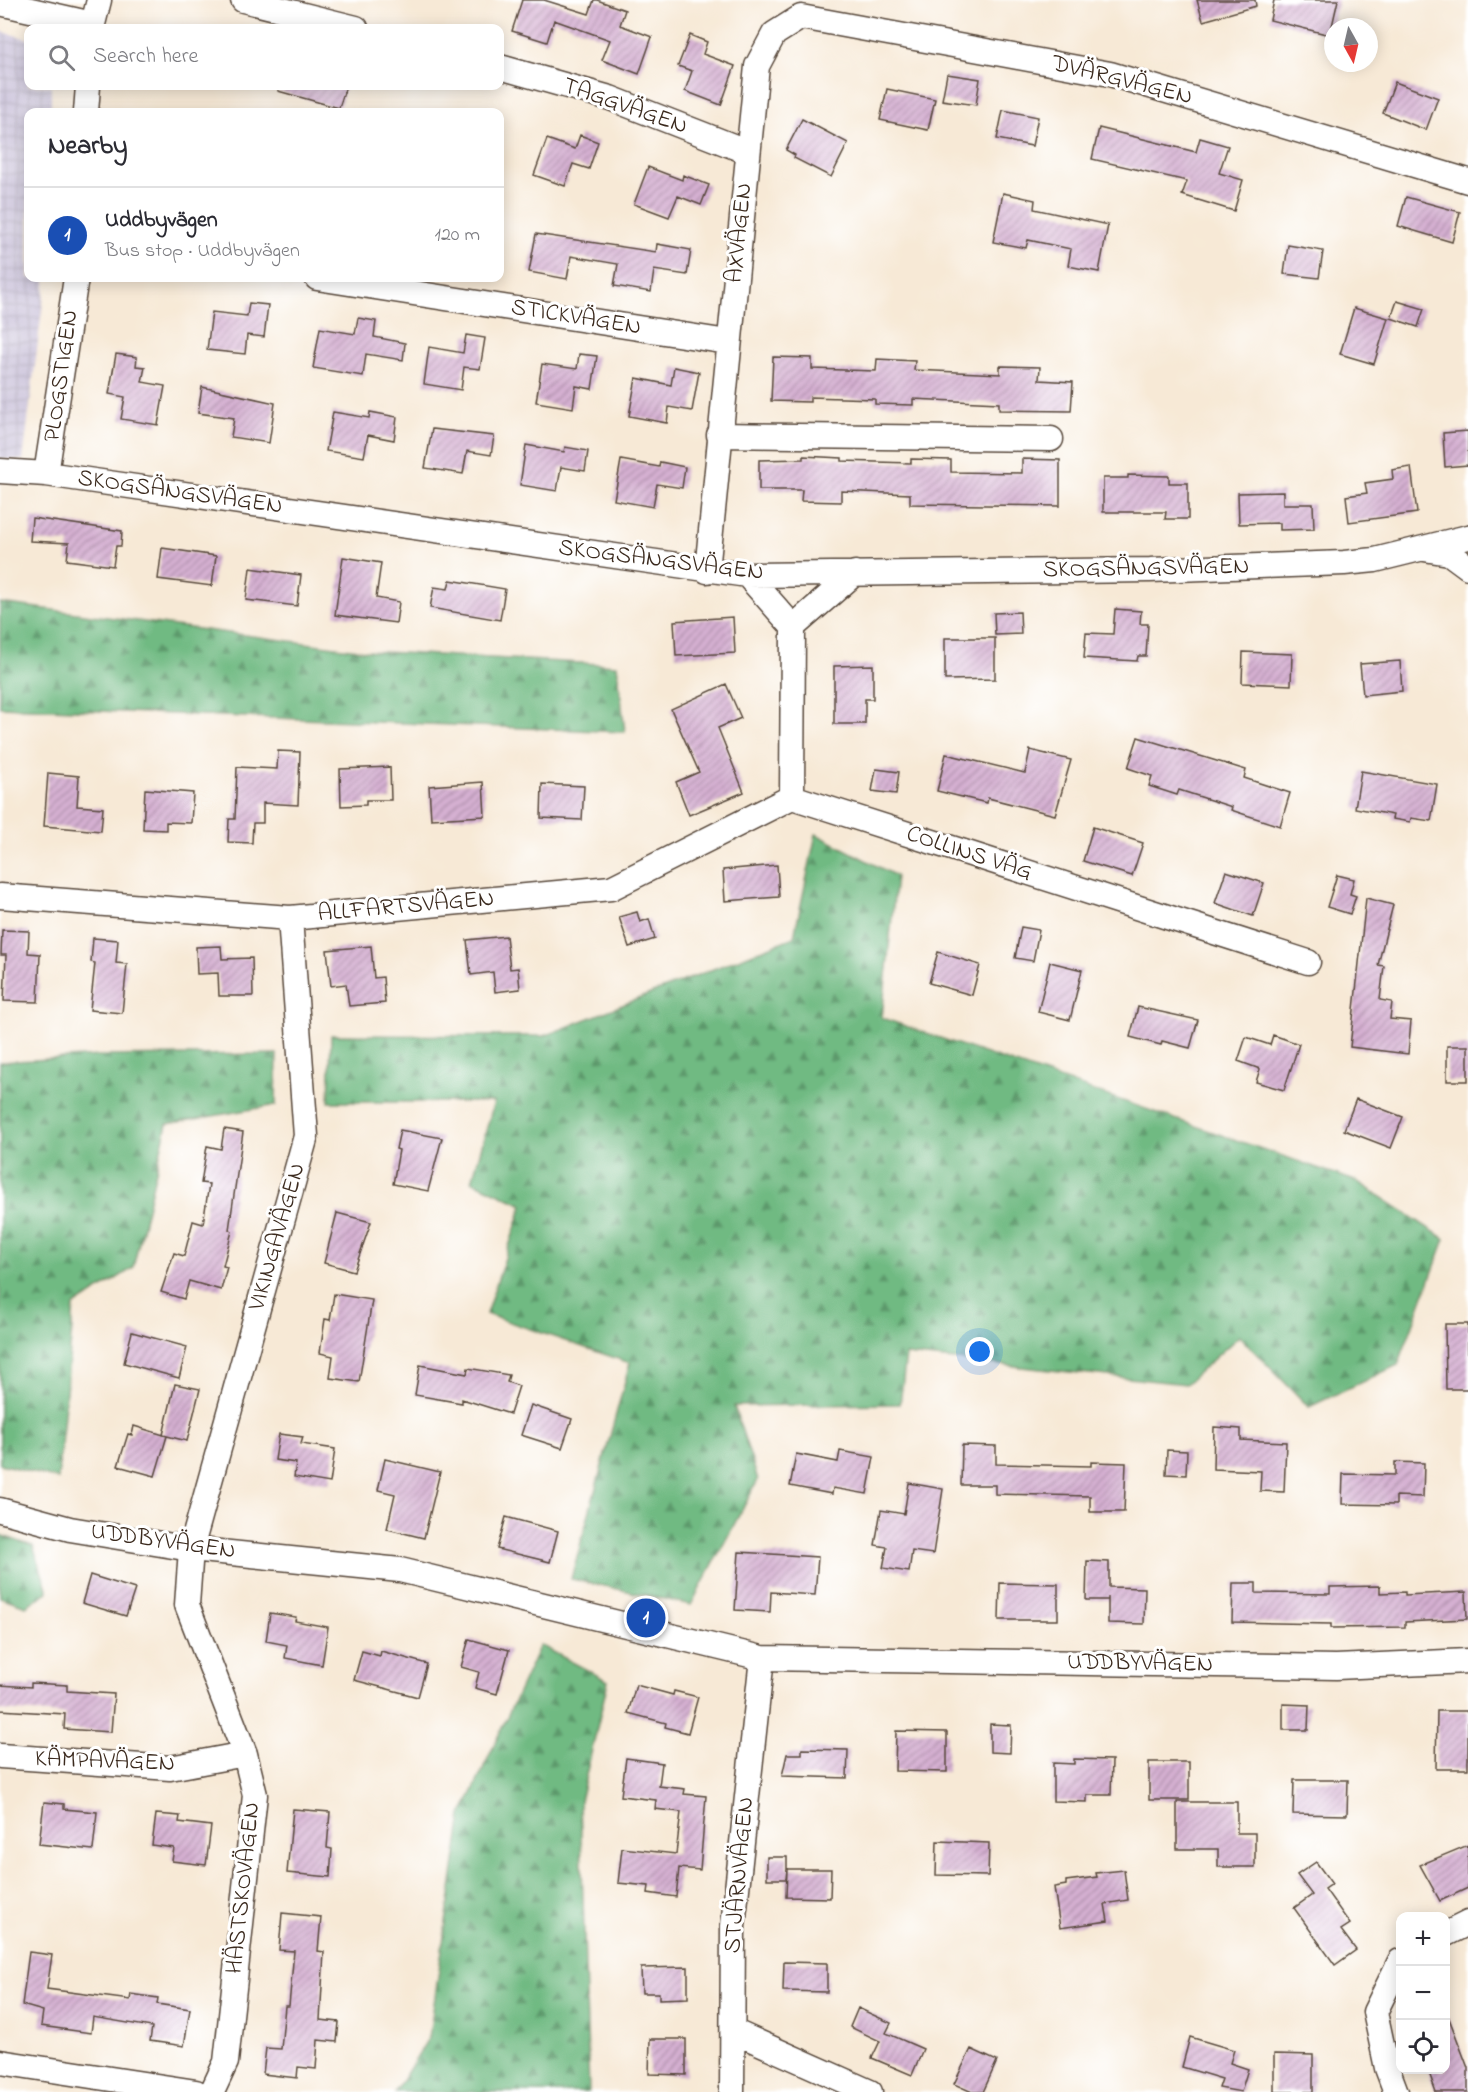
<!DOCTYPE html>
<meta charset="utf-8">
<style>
:root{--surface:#fff;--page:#f7f7f7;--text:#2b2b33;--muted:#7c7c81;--line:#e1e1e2;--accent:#db2777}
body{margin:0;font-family:"Indie Flower",sans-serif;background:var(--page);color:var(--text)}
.controls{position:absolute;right:18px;bottom:18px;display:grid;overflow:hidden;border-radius:12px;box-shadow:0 3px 15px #0003}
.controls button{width:54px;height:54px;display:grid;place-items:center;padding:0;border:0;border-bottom:2px solid var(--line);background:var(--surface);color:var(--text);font:30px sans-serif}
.compass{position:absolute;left:1324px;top:18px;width:54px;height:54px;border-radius:50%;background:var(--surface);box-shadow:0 3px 15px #0003;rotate:172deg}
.you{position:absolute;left:980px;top:1352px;width:21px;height:21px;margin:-15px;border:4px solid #fff;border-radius:50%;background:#1a73e8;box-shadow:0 0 0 9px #1a73e833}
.badge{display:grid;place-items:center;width:39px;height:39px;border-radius:50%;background:var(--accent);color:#fff;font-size:20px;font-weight:700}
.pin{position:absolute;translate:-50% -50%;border:3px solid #fff;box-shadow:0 2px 6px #0006}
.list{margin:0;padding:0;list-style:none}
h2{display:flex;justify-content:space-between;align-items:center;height:78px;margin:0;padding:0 24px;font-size:26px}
h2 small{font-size:20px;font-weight:400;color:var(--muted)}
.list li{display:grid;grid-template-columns:39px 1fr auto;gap:18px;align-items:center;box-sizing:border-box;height:96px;padding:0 24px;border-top:2px solid var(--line)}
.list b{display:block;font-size:22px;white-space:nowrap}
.list p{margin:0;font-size:20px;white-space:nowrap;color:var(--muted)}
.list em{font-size:20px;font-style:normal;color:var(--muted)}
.icon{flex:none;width:33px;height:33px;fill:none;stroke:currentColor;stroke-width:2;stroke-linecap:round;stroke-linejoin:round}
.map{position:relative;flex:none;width:1468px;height:2092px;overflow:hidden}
.search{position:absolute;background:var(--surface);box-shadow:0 3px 15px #0003;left:24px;top:24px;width:480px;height:66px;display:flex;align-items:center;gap:15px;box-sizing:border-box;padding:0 21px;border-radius:12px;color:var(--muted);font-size:22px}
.panel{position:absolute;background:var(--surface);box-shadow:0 3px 15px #0003;left:24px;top:108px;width:480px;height:174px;border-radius:12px}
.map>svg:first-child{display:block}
</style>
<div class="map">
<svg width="1468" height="2092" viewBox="0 0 1468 2092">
<defs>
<pattern id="industrial-grid" width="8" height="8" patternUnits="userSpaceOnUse" patternTransform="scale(1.5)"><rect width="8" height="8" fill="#c8bfd8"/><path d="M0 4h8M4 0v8" fill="none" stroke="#ada4b9"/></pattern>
<pattern id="forest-firs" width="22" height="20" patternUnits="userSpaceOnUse" patternTransform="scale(1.5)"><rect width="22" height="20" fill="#6fba82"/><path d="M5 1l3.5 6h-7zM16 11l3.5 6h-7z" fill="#5c976a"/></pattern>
<pattern id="building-hatch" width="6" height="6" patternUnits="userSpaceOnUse" patternTransform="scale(1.5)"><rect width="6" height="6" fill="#d5b0d2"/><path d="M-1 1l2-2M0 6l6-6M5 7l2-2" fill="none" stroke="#ae8faa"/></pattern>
</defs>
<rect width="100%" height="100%" fill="#fff"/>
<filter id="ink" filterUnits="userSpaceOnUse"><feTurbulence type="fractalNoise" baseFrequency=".0167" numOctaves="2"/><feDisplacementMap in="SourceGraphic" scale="12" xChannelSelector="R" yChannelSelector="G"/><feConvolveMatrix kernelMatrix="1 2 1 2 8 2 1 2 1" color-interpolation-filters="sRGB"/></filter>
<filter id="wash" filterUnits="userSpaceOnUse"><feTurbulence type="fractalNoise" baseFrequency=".008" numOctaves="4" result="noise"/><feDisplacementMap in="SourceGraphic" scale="24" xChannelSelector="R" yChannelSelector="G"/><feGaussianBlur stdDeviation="1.35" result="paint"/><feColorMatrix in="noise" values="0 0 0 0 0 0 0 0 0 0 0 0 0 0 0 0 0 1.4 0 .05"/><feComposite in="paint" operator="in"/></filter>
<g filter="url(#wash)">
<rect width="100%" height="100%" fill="#f7e9d6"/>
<path fill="url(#industrial-grid)" d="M0 31 28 39V86H51V112H28V278H46L23 460 0 459Z"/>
<path fill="url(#forest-firs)" stroke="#557250" stroke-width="1.5" d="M0 603 366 651 617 665 625 732 0 707Z
M816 834 896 876 882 1018 1358 1182 1445 1239 1398 1365 1309 1407 1239 1336 1186 1384 906 1355 900 1404 734 1406 758 1480 691 1605 571 1579 630 1363 486 1314 523 1205 472 1181 494 1102H329L331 1035 544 1036 794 937Z
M277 1054 276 1105 167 1124 133 1268 74 1306 58 1479 0 1464V1062L100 1056Z
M0 1535 33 1546 48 1592 26 1606 0 1597Z
M540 1645 608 1681 580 1801 589 2092H395L429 2037 462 1815Z"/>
<g id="blocks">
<path fill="url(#building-hatch)" d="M522 0H544L589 14 594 0H597L625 10 620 25 652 37 639 74 602 60 610 40 554 20 547 42 512 31Z
M1197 0H1255L1256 6 1203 21Z
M1274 0H1338L1330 35 1270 20Z
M690 35 707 42 703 54 735 66 721 105 685 91 692 71 678 66Z
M947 74 980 79 976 105 942 100Z
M1395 82 1438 98 1426 130 1383 113Z
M279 86H346L339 108 278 91Z
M887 89 935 99 928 130 880 120Z
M1003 110 1038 117 1032 146 997 139Z
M802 119 848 143 831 177 794 158 795 155 786 150Z
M1099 128 1196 152 1200 138 1228 146 1219 173 1243 180 1234 211 1182 195 1187 181 1092 159Z
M580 135 598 142 589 169 573 164 565 186 534 175 547 139 575 149Z
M648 167 682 180 683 175 709 185 701 205 678 196 669 217 634 204Z
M1003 193 1035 200 1034 209 1108 225 1099 272 1068 266 1071 249 1028 240 1026 248 993 242Z
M1406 197 1460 212 1452 242 1398 226Z
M536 234 656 252 657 244 691 250 687 275 654 270 651 292 614 286 618 264 571 256 567 279 529 272Z
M1288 245 1323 251 1319 278 1284 274Z
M1397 301 1424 309 1418 327 1391 318Z
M249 303 268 305 264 337 247 335 245 354 207 350 212 312 247 316Z
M1354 308 1388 318 1374 364 1340 354Z
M358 318 376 321 374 337 405 343 403 360 366 354 363 376 313 368 320 328 355 334Z
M466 335 485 338 480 369 464 367 461 390 424 384 429 347 463 353Z
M116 354 137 357 136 366 145 367 142 382 165 386 158 425 121 419 125 397 109 394Z
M579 354 597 356 592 389 576 386 573 408 536 402 542 364 577 369Z
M773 357 812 358V369L876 371 877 359 915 361 914 370 1000 374V366L1040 367 1039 380 1073 382 1071 411 999 410V403L913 399V405L875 404V399L810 397V402L771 401Z
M674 367 699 372 692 411 669 407 667 423 629 416 636 378 671 385Z
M202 387 275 403 269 443 231 437 234 418 198 413Z
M333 412 369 418 370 412 397 417 394 440 368 435 364 457 326 451Z
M432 429 494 436 491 455 467 451 463 474 425 468Z
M1468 431V465L1445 467 1443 433Z
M526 445 564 452 565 447 588 451 585 471 561 467 557 491 520 485Z
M803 456 842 458V461L911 463V459L951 460V472L1022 473V459L1060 460V506L910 504V494L841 491V502L801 501 802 490H759V460L803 459Z
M621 460 659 467 660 462 685 467 682 488 657 484 653 507 614 500Z
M1411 467 1417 513 1349 522 1346 496 1367 493 1365 483 1393 479 1392 470Z
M1128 475 1169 476V483H1188V519H1165L1166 512H1103V478H1128Z
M1283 492V504H1313L1314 529 1280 530V523L1239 524 1238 493Z
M32 518 122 531 121 546H116L113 566 67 560 69 543 30 541Z
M162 548 216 556 212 586 158 579Z
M343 557 381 563 376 598 399 602 396 623 335 615Z
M250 568 301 575 297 606 246 600Z
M450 580 505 589 500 620 430 608 434 587 448 589Z
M1115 609 1141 611 1140 624H1148L1146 656H1138L1137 661 1084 658 1086 633 1113 634Z
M1020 612 1021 634 995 635 994 613Z
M733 617 735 653 676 656 674 621Z
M945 638H995V679L945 680Z
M1243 652 1292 654 1291 685 1242 683Z
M1400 661 1402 691 1363 695 1360 664Z
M873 665V699H865V724H834V666Z
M726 684 741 718 718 728 744 792 689 815 676 782 699 772 671 709Z
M1138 737 1246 770 1244 778 1290 793 1280 826 1231 810 1232 807 1179 790 1177 795 1149 786 1152 776 1128 768Z
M1030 750 1071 760 1055 815 988 798 987 803 937 791 946 754 1025 773Z
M278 751 300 752 298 805 263 803V823H253L252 843 228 842 229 819H235L237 767 277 769Z
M390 767 391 800H366V805L341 806 340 769Z
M876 769 899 772 896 794 872 791Z
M1361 771 1437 784 1431 821 1411 818 1410 822 1392 819 1393 815 1355 808Z
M48 773 79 776 77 806 103 808 101 831 44 826Z
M483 782 485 816 431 819 429 786Z
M542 784 584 786 582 820 541 818Z
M145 789 193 793 191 823 166 822V830L143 829Z
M1093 827 1143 843 1132 876 1083 861Z
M777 865 779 897 725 901 723 870Z
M1226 871 1264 883 1253 916 1215 903Z
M1337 875 1354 879 1350 894 1356 896 1350 914 1327 907Z
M1366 898 1393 905 1378 965 1384 966 1380 1000 1392 1002 1390 1019 1411 1021 1408 1054 1350 1047Z
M637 912 640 922 649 919 655 939 629 947 619 917Z
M1021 927 1039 930 1033 961 1015 958Z
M2 930 29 931 28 953 40 954 38 1002 4 1001 6 955H1Z
M506 936 510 969 518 968 520 989 495 992 493 972 471 975 467 940Z
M93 938 118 940 116 963 127 964 122 1013 90 1010 95 963 91 962Z
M221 946 222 959 252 958 253 996H219L218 973 197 974 196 947Z
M371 946 374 978 383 977 385 1003 349 1006 346 984 331 986 327 950Z
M938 952 980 965 972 995 929 983Z
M1050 962 1082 970 1070 1020 1038 1012Z
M1138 1007 1198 1020 1190 1048 1162 1041 1161 1045 1130 1037Z
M1273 1035 1299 1044 1284 1090 1256 1082 1260 1069 1238 1061 1246 1037 1270 1045Z
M1447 1046H1468V1081H1447Z
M1356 1099 1403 1117 1391 1148 1344 1130Z
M224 1129 243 1132 229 1230 232 1231 223 1266 227 1267 221 1290 189 1281 184 1299 161 1292 174 1253 184 1256 193 1221 203 1224 209 1184 201 1183 207 1146 221 1149Z
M400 1130 442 1138 428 1191 393 1184 399 1150 396 1149Z
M337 1213 371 1222 354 1271 324 1263Z
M334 1294 372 1300 359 1382 330 1378 333 1356 320 1353 325 1319 330 1320Z
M1445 1324H1468V1389H1446Z
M132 1332 187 1347 179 1378 124 1363Z
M420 1365 467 1374 468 1368 509 1375 507 1382 519 1386 510 1414 462 1399V1403L415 1395Z
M175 1384 200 1389 187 1441 163 1435Z
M531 1405 572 1419 562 1448 521 1435Z
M134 1426 167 1436 155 1476 118 1466 128 1434 132 1435Z
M1214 1427 1241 1429V1440L1286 1442 1284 1492 1260 1491 1261 1471 1213 1469Z
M279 1434 303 1437 301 1444 335 1449 330 1483 294 1477 296 1463 275 1460Z
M962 1445 996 1446V1464L1091 1466V1462L1126 1463 1124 1512H1090V1496L995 1494V1485H961Z
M1167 1450 1187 1451 1186 1475 1166 1474Z
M840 1451 874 1457 867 1494 833 1488 832 1494 790 1486 796 1454 838 1462Z
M385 1459 440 1472 424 1538 387 1529 395 1494 378 1490Z
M1395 1462 1424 1463 1423 1497 1396 1496V1505L1342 1504 1343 1474 1395 1475Z
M909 1483 943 1489 933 1554 912 1551 909 1572 883 1568 887 1547 875 1545 881 1510 904 1514Z
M506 1517 558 1531 550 1562 497 1549Z
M739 1552 818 1557 815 1595 771 1592 770 1612 735 1610Z
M1087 1561 1109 1562V1587L1145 1588 1144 1624 1108 1623V1597V1600H1086Z
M90 1575 135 1589 126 1616 82 1603Z
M1000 1583 1058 1584V1620H999Z
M1233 1583H1256V1593L1330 1594V1587L1380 1586V1593L1405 1592V1595L1466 1592 1467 1619 1405 1622V1627L1331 1628V1624L1232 1622Z
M270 1613 296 1617 295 1621 328 1627 322 1665 285 1658 287 1645 266 1641Z
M469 1639 509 1650 497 1694 475 1688 479 1672 461 1667Z
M362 1651 380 1656 381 1651 427 1664 418 1697 354 1680Z
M31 1683 67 1685V1691L114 1694 111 1732 64 1729 65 1714 0 1710V1685L31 1687Z
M636 1685 673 1695 674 1691 698 1697 688 1733 665 1727 666 1723 628 1713Z
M1283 1704 1309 1705 1308 1730H1283Z
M1437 1711H1468V1769H1436Z
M990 1724 1011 1725 1010 1753 990 1752Z
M896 1731 947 1732V1772L895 1771Z
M802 1749 848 1750 847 1778 782 1776 787 1754H802Z
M626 1758 662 1763 659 1786 685 1789 684 1794 706 1796 700 1870 679 1868 676 1897 648 1893 649 1886 618 1883 622 1848 676 1854 681 1812 655 1809 656 1800 621 1796Z
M1074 1759 1112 1760 1111 1795H1087V1802L1053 1801V1763L1074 1764Z
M1149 1762H1189V1800H1149Z
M1294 1780H1348L1347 1815 1293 1814Z
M44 1802 64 1804V1809L97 1812 93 1850 39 1844Z
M1177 1802H1237V1833H1255V1867H1218V1849H1177Z
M293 1809 330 1812 327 1848 332 1849 330 1877 287 1873Z
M156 1814 180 1816 179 1822 211 1826 206 1865 172 1861 174 1848 152 1845Z
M937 1841 989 1843 988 1876 936 1875Z
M1468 1845V1888L1440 1901 1420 1865Z
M767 1857H787V1869H831L830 1898 786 1897 787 1869 786 1879H767Z
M1316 1862 1332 1884 1325 1889 1350 1924 1341 1930 1356 1950 1335 1965 1294 1908 1312 1895 1297 1875Z
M1124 1870 1128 1900 1105 1904 1108 1921 1060 1928 1054 1887 1066 1885V1881L1097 1877 1096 1873Z
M282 1913 321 1917 318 1951 324 1952 320 2020 339 2022 337 2042 318 2040 316 2069 298 2067 297 2078 263 2074 266 2048 281 2049 285 2006H289L294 1951 279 1950Z
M29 1952 52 1955 47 1989 130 2000 131 1994 158 1998 157 2004 190 2009 184 2046 150 2041 152 2027 93 2017 91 2033 41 2026 43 2011 22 2005Z
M784 1962 827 1963V1992L783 1991Z
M688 1967V1998L659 1999V1993H642L641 1968Z
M858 2008 891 2023 886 2033 923 2049 912 2075 872 2058 880 2041 850 2027Z
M1447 2013 1468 2068V2092H1436L1428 2070H1446Z
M1190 2037 1234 2050 1230 2063 1248 2069 1241 2092 1219 2088 1222 2079 1182 2067Z
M650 2039H686V2075L649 2074Z
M971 2049 997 2061 983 2092H972L954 2084Z
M1274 2054 1313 2055V2092H1274Z"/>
</g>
</g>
<g filter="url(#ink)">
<use href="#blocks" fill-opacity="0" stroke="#57473a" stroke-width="1.5"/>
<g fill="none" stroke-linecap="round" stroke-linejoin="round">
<g stroke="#57473a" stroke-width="27">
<path id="minor" d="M243 0 356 28
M0 3 92 24
M92 28 99 0
M500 67 610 98 748 152
M86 112 88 86
M317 278 728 342
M719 435 1051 439
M0 471 46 474 747 575 1150 570 1344 563 1375 560 1468 537
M46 474 76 278
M1424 549 1449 553 1468 567
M707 571 757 66 774 34 801 17 1110 74 1468 181
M855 573 793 627 792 797 1308 962
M747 575 793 627
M0 896 290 918 611 888 792 797
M0 1510 70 1529 191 1549 400 1570 762 1658 1336 1667 1468 1661
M0 1756 170 1768 245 1754
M1446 1934 1468 1923
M733 2031 870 2092
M0 2062 196 2092
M212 2092 226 2062 255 1795 245 1754 187 1605 191 1549 306 1136 290 918
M732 2092 733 1926 762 1658
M1396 2092 1387 2068 1375 2012 1400 1961"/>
</g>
<use href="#minor" stroke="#fff" stroke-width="24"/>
</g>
</g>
<g text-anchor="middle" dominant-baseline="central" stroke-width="6" stroke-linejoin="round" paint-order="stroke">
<g font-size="24" fill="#3b2a1e" stroke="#fff">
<text transform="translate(1122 81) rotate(14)">DVÄRGVÄGEN</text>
<text transform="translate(625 107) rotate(19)">TAGGVÄGEN</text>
<text transform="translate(740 233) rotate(-84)">AXVÄGEN</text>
<text transform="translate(576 318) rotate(9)">STICKVÄGEN</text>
<text transform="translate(62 376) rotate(-82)">PLOGSTIGEN</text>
<text transform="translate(180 493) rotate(8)">SKOGSÄNGSVÄGEN</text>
<text transform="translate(661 561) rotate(7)">SKOGSÄNGSVÄGEN</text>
<text transform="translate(1146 569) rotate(-1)">SKOGSÄNGSVÄGEN</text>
<text transform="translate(969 854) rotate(18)">COLLINS VÄG</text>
<text transform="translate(406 907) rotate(-5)">ALLFARTSVÄGEN</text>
<text transform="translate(278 1237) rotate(-74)">VIKINGAVÄGEN</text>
<text transform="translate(163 1542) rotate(8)">UDDBYVÄGEN</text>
<text transform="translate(1140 1664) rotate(1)">UDDBYVÄGEN</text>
<text transform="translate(105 1762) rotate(2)">KÄMPAVÄGEN</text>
<text transform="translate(740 1875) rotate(-85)">STJÄRNVÄGEN</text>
<text transform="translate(244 1888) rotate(-84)">HÄSTSKOVÄGEN</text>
</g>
</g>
</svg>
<div class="controls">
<button>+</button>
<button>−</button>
<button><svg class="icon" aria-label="locate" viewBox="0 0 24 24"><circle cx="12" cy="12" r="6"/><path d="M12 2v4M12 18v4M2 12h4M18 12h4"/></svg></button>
</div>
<svg class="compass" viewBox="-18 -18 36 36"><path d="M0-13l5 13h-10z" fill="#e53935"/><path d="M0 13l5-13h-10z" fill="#7c7c81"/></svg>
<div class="you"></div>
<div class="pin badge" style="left:646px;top:1618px;background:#1a4fb4">1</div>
<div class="search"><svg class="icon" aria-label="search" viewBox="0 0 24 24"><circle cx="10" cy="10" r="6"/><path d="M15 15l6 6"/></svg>Search here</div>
<section class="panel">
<h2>Nearby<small></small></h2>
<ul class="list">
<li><span class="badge" style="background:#1a4fb4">1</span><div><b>Uddbyvägen</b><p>Bus stop · Uddbyvägen</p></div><em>120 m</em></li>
</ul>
</section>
</div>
